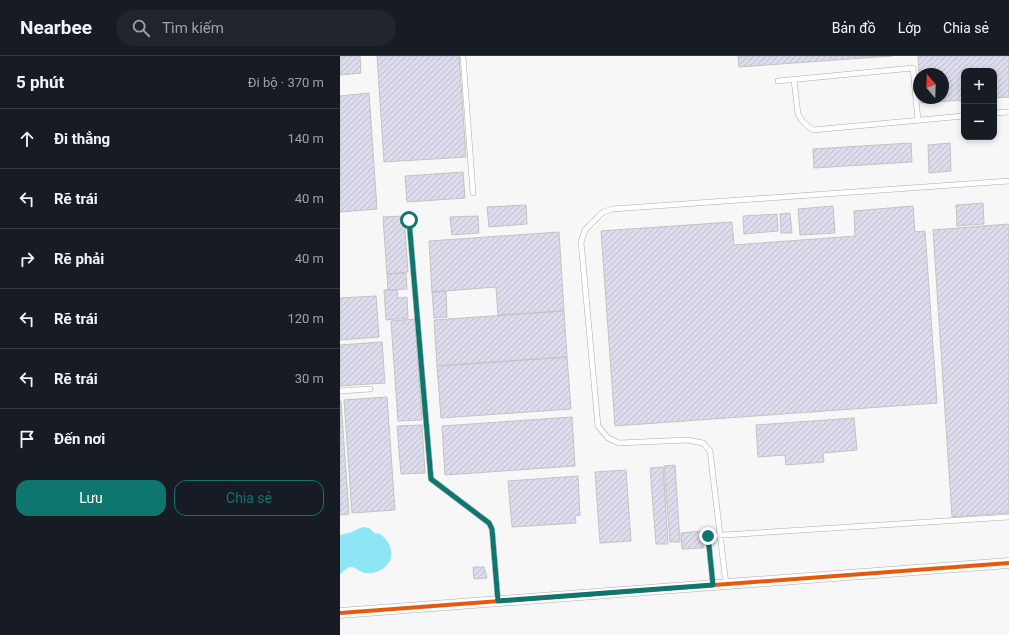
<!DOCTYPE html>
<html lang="vi">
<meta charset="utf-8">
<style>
:root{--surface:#171b24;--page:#20242c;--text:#f1f3f6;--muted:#9ea1a6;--line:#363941;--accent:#0f766e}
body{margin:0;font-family:Roboto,sans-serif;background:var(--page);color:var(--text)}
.controls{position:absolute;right:12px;top:12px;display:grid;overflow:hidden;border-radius:8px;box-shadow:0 2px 6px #0003}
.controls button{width:36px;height:36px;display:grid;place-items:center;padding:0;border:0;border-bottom:1px solid var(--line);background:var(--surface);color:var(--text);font:20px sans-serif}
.compass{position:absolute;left:573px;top:12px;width:36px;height:36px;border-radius:50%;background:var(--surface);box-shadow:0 2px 6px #0003;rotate:341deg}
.stop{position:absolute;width:12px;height:12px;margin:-9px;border:3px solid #0f766e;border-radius:50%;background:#fff}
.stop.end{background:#0f766e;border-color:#fff;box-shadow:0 1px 4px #0008}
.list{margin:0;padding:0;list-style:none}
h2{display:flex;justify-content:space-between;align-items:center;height:52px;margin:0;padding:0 16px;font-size:17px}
h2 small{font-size:13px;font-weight:400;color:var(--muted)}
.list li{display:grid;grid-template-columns:26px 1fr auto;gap:12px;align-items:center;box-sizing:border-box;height:60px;padding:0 16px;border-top:1px solid var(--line)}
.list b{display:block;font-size:15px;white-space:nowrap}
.list em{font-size:13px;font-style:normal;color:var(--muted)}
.actions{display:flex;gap:8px;padding:12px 16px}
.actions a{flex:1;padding:9px 0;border:1px solid var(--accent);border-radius:12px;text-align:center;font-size:14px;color:var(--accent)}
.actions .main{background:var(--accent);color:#fff}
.icon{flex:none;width:22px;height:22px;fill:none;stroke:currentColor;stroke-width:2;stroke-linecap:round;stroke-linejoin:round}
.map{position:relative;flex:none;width:669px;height:579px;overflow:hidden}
header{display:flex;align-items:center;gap:24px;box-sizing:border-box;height:56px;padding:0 20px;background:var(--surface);border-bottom:1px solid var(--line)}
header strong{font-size:19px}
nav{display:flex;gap:22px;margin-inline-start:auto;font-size:14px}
.search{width:280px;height:36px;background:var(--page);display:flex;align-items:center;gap:10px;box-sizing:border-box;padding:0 14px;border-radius:22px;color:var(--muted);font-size:15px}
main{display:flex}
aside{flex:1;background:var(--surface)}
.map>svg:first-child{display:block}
</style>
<header>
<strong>Nearbee</strong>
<div class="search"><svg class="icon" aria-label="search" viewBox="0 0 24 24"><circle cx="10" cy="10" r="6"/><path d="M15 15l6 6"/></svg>Tìm kiếm</div>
<nav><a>Bản đồ</a><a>Lớp</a><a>Chia sẻ</a></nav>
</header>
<main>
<aside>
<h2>5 phút<small>Đi bộ · 370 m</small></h2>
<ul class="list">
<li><svg class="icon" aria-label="ahead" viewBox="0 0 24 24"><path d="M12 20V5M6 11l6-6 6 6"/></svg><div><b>Đi thẳng</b></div><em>140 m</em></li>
<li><svg class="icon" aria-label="left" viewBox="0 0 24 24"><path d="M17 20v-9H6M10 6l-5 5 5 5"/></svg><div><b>Rẽ trái</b></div><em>40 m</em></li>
<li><svg class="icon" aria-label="right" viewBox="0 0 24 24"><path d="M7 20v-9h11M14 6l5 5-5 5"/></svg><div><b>Rẽ phải</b></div><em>40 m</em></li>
<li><svg class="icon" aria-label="left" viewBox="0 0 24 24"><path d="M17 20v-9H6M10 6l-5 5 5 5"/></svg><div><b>Rẽ trái</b></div><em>120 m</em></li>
<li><svg class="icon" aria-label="left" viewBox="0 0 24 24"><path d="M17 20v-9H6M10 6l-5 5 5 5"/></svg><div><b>Rẽ trái</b></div><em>30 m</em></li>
<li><svg class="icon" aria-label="arrive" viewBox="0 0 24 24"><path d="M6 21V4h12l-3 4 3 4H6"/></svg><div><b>Đến nơi</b></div></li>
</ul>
<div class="actions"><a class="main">Lưu</a><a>Chia sẻ</a></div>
</aside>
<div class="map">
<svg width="669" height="579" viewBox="0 0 669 579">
<defs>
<pattern id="building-hatch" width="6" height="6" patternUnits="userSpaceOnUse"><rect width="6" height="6" fill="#dddcec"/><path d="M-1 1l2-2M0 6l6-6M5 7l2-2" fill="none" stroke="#bdbcc9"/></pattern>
</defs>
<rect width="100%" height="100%" fill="#f7f7f8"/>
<path fill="#8de6f3" d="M24 471 29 472 36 478 38 477C44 480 48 485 50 491 56 507 40 519 25 517 20 516 16 511 10 511 6 512 3 516 0 518V479L12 476 20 472Z"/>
<path fill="url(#building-hatch)" stroke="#c3c3c3" d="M0 0H20L21 17 0 19Z
M37 0H119L126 101 44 106Z
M398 0H552L399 11Z
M578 0H669V41L654 42V15H624V44L581 47V42H603V18H579Z
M29 37 37 153 0 156V40Z
M571 87 572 106 474 112 473 93Z
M610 87 611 115 589 117 588 89Z
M123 116 125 142 67 146 65 120Z
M643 147 644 168 617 170 616 149Z
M186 149 187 168 149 171 147 151Z
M493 150 495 177 460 179 458 153Z
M573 150 575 176 585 175 597 347 275 370 261 175 392 166 394 189 515 180 514 155Z
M450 157 452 177H441L440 158Z
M437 158 438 175 404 178 403 160Z
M64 160 68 216 47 218 43 161Z
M138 160 139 177 112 179 110 161Z
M669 168V457L612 461 593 174Z
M219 176 224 255 158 259 156 231 92 236 89 185Z
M66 217 67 233 48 234 47 218Z
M44 234H57L58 242 67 241 68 262 46 264Z
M106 235 107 261 94 262 92 236Z
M36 240 39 281 0 284V242Z
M224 255 227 301 97 310 94 264Z
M75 263 82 364 58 365 51 265Z
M42 286 45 327 0 330V289Z
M227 301 231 353 101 362 97 310Z
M47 341 55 454 12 457 4 344Z
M0 345H1L9 458 0 459Z
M232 361 235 410 105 419 102 370Z
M514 362 517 394 483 397 484 406 446 409 445 399 418 401 416 369Z
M82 369 85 417 61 418 57 370Z
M335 409 340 486H330L324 410Z
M323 411 328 488H316L310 412Z
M286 414 291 485 260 487 255 416Z
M238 420 240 459 235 460 236 467 172 471 168 425Z
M362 475 363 492 342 493 341 477Z
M133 511H144L147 522 134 523Z"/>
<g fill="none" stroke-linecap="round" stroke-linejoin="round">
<g stroke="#acacad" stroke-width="6">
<path id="lane" d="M123 0 133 137
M454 24 458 58 463 66 473 74 624 60
M438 25 573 12 578 64
M654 57 669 56
M69 164 91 423 149 467 152 473 158 545
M0 335 30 333
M386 528 370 395 363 387 347 384 279 387 268 382 258 370 241 186 245 174 263 156 273 153 669 125
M373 529 368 480 669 461"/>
</g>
<g stroke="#acacad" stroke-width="11">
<path id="street" d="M0 557 669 507"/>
</g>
<use href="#lane" stroke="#fefefe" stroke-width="5"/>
<use href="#street" stroke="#fefefe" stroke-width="10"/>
<g stroke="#fff" stroke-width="6">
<path id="cycleway" d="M0 557 669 507"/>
</g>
<use href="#cycleway" stroke="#e8590c" stroke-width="4"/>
</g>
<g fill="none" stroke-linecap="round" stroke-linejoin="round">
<path stroke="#0f766e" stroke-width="5" d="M69 164 91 423 149 467 152 473 158 545 373 529 368 480"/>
</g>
</svg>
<div class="controls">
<button>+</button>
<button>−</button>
</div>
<svg class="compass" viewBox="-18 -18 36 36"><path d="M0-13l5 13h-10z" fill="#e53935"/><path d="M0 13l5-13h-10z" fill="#9ea1a6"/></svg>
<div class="stop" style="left:69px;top:164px"></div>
<div class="stop end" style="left:368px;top:480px"></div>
</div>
</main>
